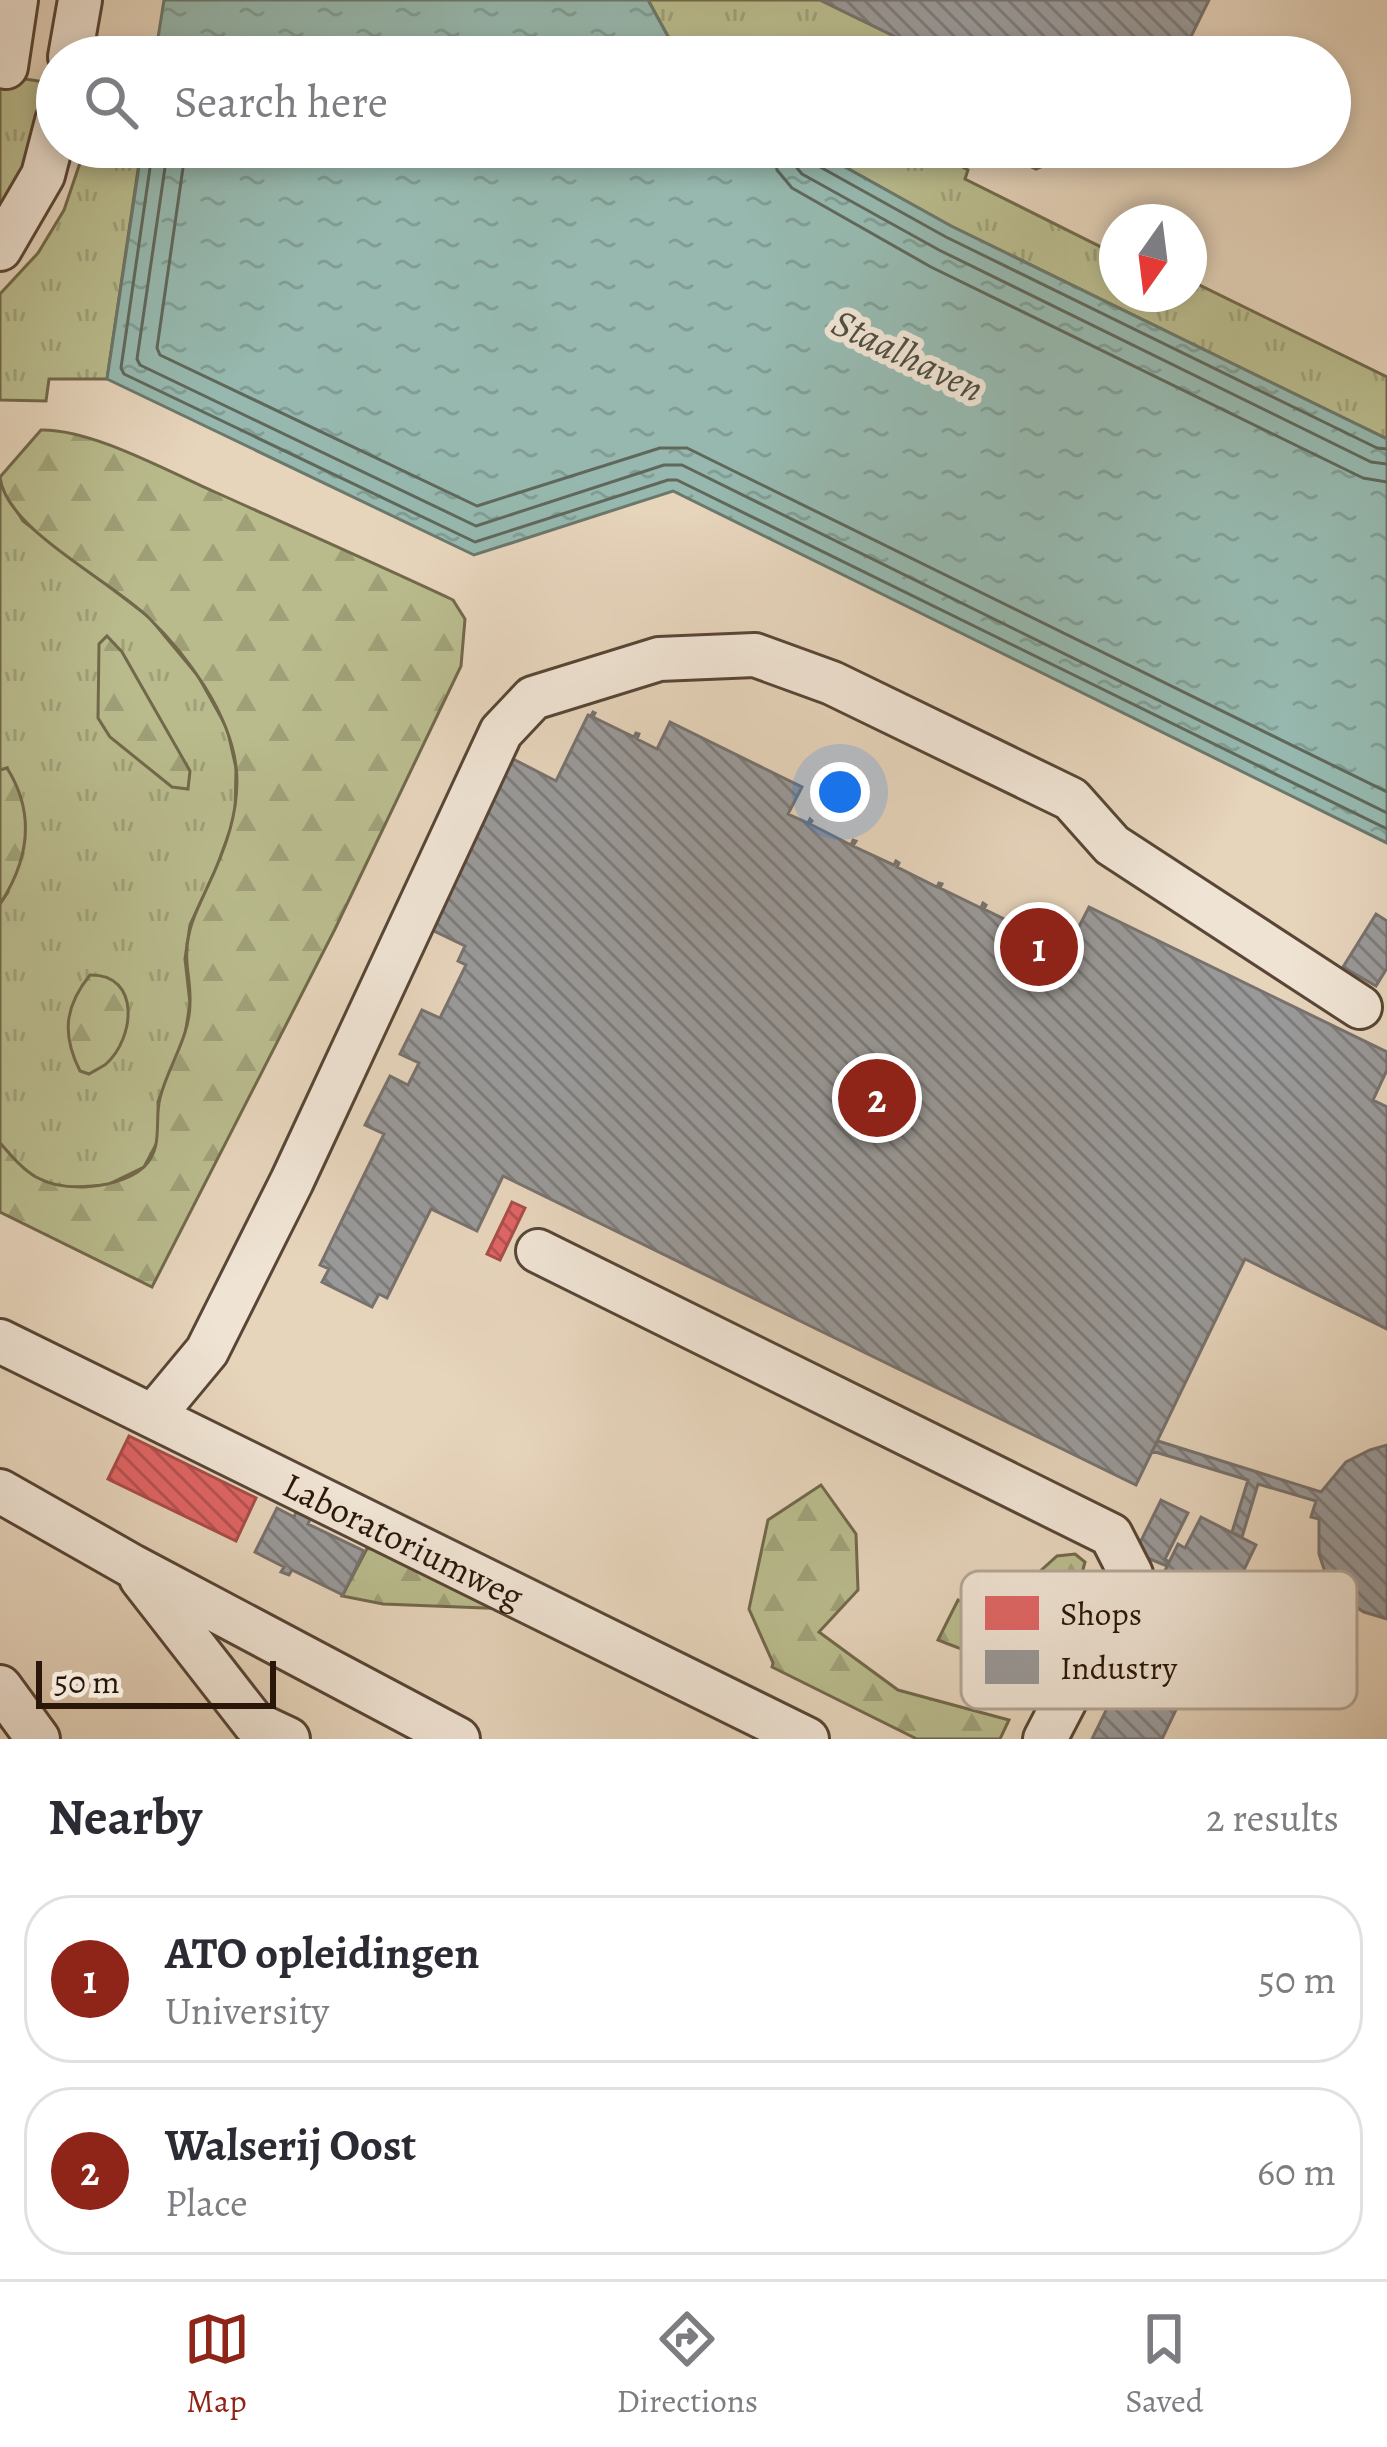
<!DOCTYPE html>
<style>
:root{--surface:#fff;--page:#f2f2f3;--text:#2b2b33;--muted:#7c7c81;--line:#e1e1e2;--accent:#8f2418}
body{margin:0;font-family:Alegreya,serif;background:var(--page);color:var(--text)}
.compass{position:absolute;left:1099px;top:204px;width:108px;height:108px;border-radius:50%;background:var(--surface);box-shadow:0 6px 18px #0003;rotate:194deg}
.scale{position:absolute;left:36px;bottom:30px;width:240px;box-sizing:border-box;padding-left:12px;border:6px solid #2a1709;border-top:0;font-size:33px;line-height:42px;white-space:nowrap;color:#2a1709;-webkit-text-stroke:9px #efe3d3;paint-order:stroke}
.you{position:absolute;left:840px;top:792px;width:42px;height:42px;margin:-30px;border:9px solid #fff;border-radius:50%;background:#1a73e8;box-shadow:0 0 0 18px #1a73e833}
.badge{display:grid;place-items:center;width:78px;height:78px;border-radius:50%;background:var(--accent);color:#fff;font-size:39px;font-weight:700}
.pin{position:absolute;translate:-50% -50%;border:6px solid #fff;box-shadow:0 3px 12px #0006}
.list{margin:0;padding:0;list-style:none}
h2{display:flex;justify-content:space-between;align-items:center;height:156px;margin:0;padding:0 48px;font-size:51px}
h2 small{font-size:39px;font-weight:400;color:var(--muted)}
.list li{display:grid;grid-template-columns:78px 1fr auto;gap:36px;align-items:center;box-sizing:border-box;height:168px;margin:0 24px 24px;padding:0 24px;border:3px solid var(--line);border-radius:48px}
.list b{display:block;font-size:45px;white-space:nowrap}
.list p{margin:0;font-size:39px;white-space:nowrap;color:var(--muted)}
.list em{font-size:39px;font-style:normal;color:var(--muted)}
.icon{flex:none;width:66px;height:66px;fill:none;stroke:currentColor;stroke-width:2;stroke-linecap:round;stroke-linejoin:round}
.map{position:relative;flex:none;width:1387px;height:1739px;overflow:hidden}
.search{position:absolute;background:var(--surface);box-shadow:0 6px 18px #0003;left:36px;right:36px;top:36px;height:132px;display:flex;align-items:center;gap:30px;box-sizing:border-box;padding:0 42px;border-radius:66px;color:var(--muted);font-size:45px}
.sheet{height:540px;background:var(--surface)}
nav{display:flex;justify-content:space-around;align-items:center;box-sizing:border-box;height:168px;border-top:3px solid var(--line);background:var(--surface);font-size:33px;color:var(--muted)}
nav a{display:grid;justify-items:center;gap:6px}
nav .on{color:var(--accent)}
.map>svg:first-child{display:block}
</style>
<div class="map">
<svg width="1387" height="1739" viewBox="0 0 1387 1739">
<defs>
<pattern id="grass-tufts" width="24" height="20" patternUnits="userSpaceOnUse" patternTransform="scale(3)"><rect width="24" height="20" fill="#b9bb8d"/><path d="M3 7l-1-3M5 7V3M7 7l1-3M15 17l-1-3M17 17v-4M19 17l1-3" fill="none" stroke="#9fa078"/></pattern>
<pattern id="forest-firs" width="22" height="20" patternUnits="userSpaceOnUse" patternTransform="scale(3)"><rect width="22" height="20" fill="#b9bb8d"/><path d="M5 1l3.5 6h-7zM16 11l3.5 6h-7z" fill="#9fa078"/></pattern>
<pattern id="water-ripples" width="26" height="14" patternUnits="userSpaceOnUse" patternTransform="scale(3)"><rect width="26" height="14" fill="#96b8ae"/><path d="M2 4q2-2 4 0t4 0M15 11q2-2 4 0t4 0" fill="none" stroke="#819d94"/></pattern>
<pattern id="shops-back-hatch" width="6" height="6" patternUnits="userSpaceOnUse" patternTransform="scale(3)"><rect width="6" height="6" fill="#e06666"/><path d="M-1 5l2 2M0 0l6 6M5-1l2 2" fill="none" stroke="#b65352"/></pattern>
<pattern id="industry-back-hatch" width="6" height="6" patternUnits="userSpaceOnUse" patternTransform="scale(3)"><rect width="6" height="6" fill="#999"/><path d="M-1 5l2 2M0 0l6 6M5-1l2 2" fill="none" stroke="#7d7c7b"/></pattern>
</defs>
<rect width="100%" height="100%" fill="#e6d4bb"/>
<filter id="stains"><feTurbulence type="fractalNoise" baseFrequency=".00167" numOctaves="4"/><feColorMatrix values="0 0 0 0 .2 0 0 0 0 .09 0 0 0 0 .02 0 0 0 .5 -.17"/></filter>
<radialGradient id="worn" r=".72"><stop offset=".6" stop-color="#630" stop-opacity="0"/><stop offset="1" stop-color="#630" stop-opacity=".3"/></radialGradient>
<path fill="url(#grass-tufts)" stroke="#72694b" stroke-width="3" d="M648 0H820L937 57H682L676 51Z
M0 75 57 84 50 140 0 240Z
M809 147H926L968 170 965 179 1117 255V294H1189V280L1387 377V439L951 226Z
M989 147H1080L1077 151 1036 169Z
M83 154 139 163 107 379H49L46 401 0 400V294L38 253 64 210Z
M0 484 23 521 149 617 198 676 227 728 236 768 235 817 216 869 190 925 185 959 190 1003 185 1035 158 1102 159 1139 144 1167 107 1185 62 1188 26 1174 0 1143V904L8 892 7 768 0 770Z"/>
<path fill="url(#forest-firs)" stroke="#72694b" stroke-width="3" d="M41 430C92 429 167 471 215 492 295 528 374 563 453 600L465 619 461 666 335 929 152 1287 0 1212V1143C27 1174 41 1188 84 1187 103 1186 129 1181 144 1167 164 1147 154 1121 160 1098 168 1066 190 1037 190 1003 191 974 182 962 190 930 193 916 201 902 207 888 225 850 241 809 236 766 229 712 187 655 149 618 112 581 6 530 0 477Z
M107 636 122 652 190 771 188 789 172 787 110 737 98 718 99 644Z
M7 768C36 814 28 861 0 904V770Z
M90 975C141 974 135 1038 106 1064 104 1066 92 1072 89 1074L80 1071C62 1035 64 1007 90 975Z
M821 1485 856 1534 858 1590 819 1632 898 1690 1009 1720 1000 1739H917L772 1667 773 1663 749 1609 768 1520Z
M371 1541 510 1609 383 1604 342 1596Z
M1075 1554 1085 1562 1081 1577 1035 1665C1002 1670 969 1651 938 1640L958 1600 975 1608H994L1017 1592 1057 1556Z"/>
<path fill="url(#water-ripples)" stroke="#6b786c" stroke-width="3" d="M164 0H648L676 51 682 57H155Z
M142 147H809L951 226 1387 439V843L673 491 474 555 107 379Z"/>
<path fill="url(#shops-back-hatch)" stroke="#a94e4a" stroke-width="3" d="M512 1202 525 1208 500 1260 487 1254Z
M129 1436 256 1498 236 1541 108 1479Z"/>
<path fill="url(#industry-back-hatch)" stroke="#78726e" stroke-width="3" d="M820 0H1209L1181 57H937Z
M593 712 595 713 593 717 634 737 636 733 639 734 637 739 657 749 670 722 802 787 788 814 808 823 810 819 812 821 810 824 851 845 853 840 856 841 853 846 894 865 896 861 899 863 897 867 937 887 939 883 942 884 940 888 981 908 983 903 986 905 984 909 1024 929 1026 925 1029 926 1027 931 1067 950 1089 907 1387 1052V1070L1373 1100 1387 1107V1329L1245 1259 1136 1485 503 1176 477 1231 431 1209 387 1298 379 1294 372 1307 322 1282 329 1269 320 1265 384 1134 365 1125 390 1076 408 1085 419 1063 400 1054 422 1010 440 1018 466 965 458 961 465 946 430 929 513 759 556 781 588 715 591 716Z
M1376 914 1387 921V968L1376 986 1343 967Z
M1158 1441 1321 1492 1346 1462 1370 1450 1387 1445V1619L1364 1612 1348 1602 1325 1572 1319 1554V1519L1311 1517 1316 1501 1258 1484 1242 1537 1232 1532 1248 1480 1152 1451Z
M1161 1500 1188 1513 1165 1559 1169 1562 1167 1566 1135 1553Z
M277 1508 294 1517 297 1510 311 1517 308 1524 364 1551 343 1595 292 1570 289 1575 281 1572 284 1567 255 1552Z
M1201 1517 1256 1545 1241 1576 1249 1579 1229 1620 1221 1616 1162 1739H1092L1166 1588 1158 1585 1178 1544 1185 1548Z"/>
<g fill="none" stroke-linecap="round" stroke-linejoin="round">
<path stroke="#60685c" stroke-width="3" d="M153 147 121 368 124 374 475 542 668 480H677L1387 829
M168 147 137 359 140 365 476 526 664 465H682L1387 813
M186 147 157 348 160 355 477 506 660 448H687L1387 792
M773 147 777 170 792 188 931 267 1363 478 1387 482
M791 147 793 163 802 174 939 250 1371 462 1387 464
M806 147 807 156 813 163 946 237 1377 448 1387 449"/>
<g stroke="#594636" stroke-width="48">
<g id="minor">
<path d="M70 57 80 0"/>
<path d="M6 67 16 0"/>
<path d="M0 249 43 175 57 121"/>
<path d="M538 1251 1111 1535 1131 1574 1045 1739"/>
<path id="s1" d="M0 1341 807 1739"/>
<path d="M153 1416 207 1351 292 1181 501 732 533 698 659 659 755 655 832 683 1071 799 1112 845 1360 1007"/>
<path d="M0 1491 132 1566 458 1739"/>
<path d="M141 1578 254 1723 288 1739"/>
<path d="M0 1687 38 1739"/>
</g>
</g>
<use href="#minor" stroke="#efe3d3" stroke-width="42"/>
</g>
<g text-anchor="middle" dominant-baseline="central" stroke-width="12" stroke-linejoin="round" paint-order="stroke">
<g font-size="36" fill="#2a1709" stroke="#efe3d3">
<text stroke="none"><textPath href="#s1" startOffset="450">Laboratoriumweg</textPath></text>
</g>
<g font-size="39" font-style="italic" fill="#504f43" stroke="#efe3d3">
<text transform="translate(908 355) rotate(26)">Staalhaven</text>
</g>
</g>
<rect x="961" y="1571" width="396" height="138" rx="18" fill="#efe3d3" stroke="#b4a696" stroke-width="3"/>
<rect x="985" y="1596" width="54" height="34" fill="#e06666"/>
<rect x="985" y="1650" width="54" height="34" fill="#999"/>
<g font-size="33" fill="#2a1709">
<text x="1060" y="1625">Shops</text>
<text x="1060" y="1679">Industry</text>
</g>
<rect width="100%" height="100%" filter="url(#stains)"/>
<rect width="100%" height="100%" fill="url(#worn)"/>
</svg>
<svg class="compass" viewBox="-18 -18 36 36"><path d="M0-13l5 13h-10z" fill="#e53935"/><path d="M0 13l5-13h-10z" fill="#7c7c81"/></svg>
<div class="scale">50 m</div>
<div class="you"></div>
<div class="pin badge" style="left:1039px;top:947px">1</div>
<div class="pin badge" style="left:877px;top:1098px">2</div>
<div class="search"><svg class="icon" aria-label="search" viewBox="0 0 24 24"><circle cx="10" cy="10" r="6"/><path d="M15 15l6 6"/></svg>Search here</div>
</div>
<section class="sheet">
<h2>Nearby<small>2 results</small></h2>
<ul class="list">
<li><span class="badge">1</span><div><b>ATO opleidingen</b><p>University</p></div><em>50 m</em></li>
<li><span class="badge">2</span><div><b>Walserij Oost</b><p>Place</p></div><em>60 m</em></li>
</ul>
</section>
<nav>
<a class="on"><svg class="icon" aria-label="map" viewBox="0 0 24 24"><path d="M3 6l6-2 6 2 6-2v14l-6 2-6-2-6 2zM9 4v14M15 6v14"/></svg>Map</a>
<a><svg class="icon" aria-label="directions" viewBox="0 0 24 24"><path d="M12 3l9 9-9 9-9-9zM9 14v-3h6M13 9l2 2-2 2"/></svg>Directions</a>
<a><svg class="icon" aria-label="saved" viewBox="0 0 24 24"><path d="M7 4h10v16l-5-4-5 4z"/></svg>Saved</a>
</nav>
